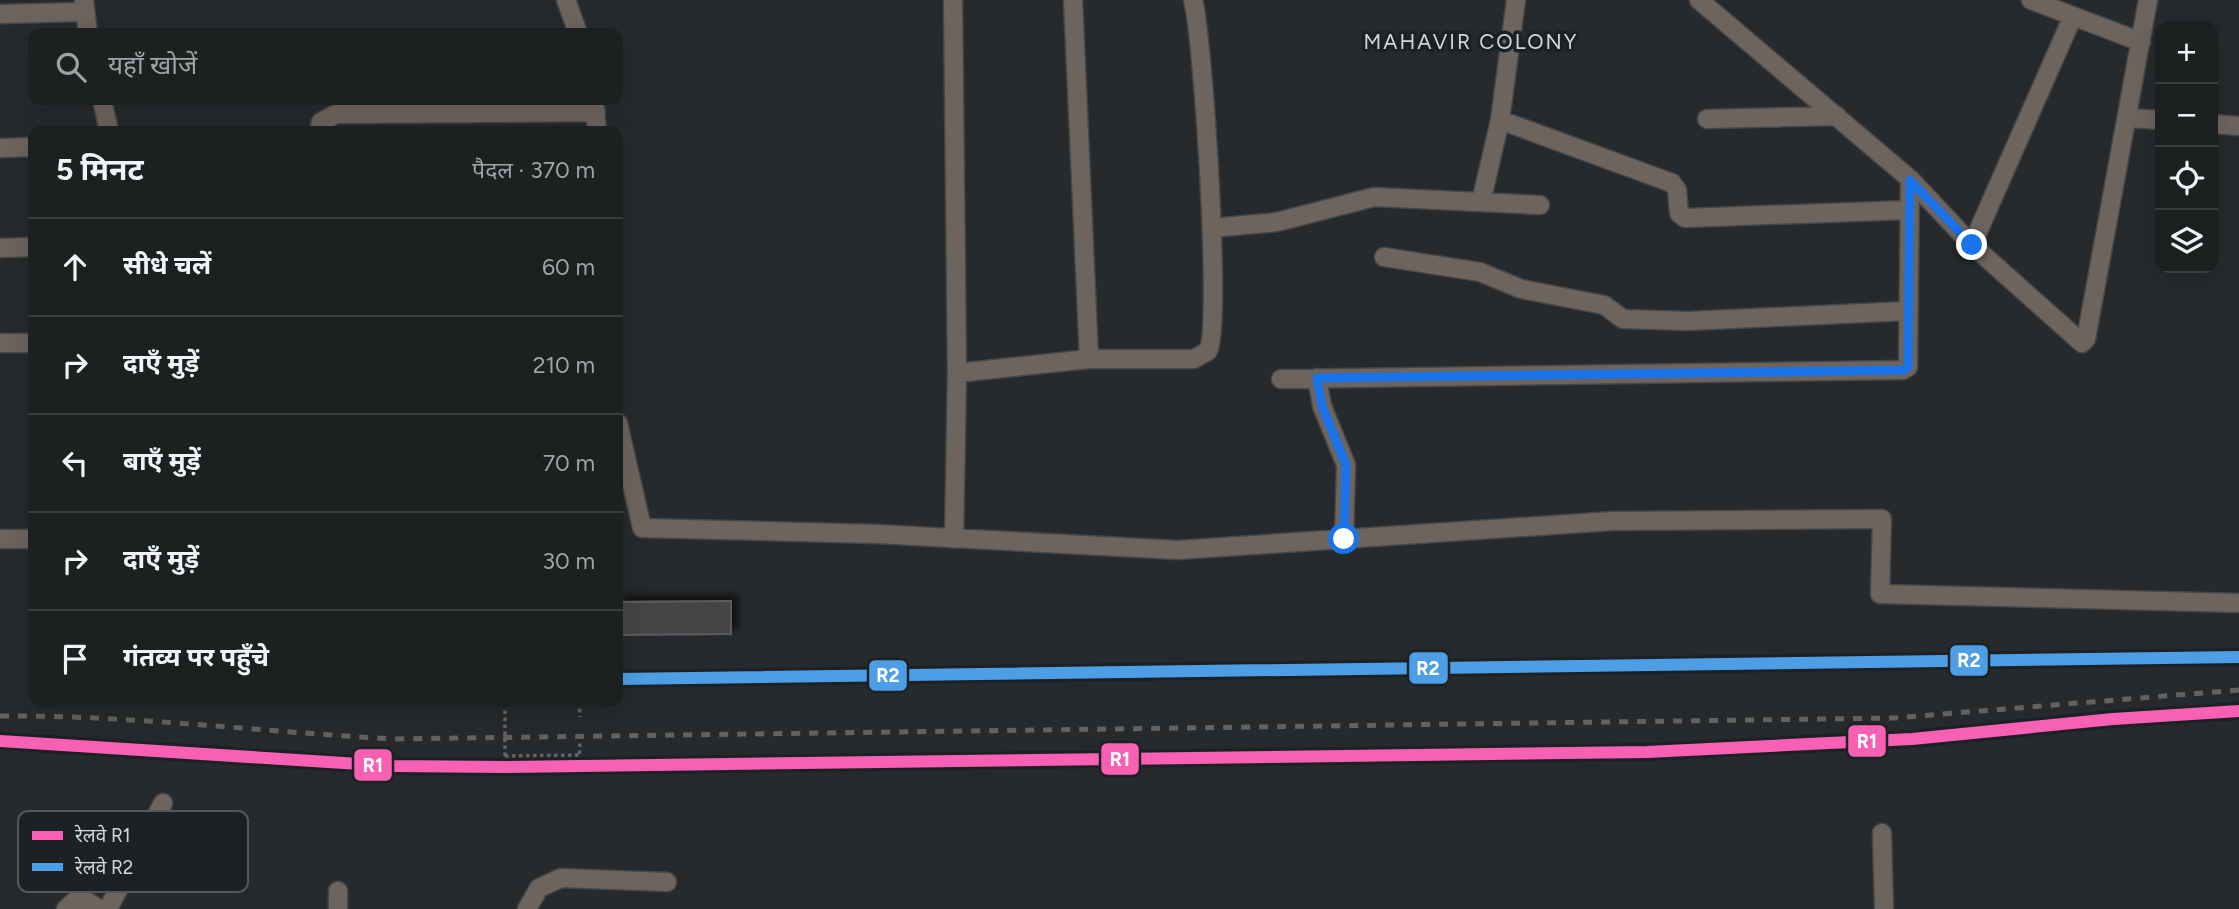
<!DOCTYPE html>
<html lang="hi">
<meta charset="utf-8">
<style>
:root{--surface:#1d2021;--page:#25282a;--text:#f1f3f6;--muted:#a0a3a5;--line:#3b3e3f}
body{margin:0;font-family:Figtree,"Noto Sans Devanagari",sans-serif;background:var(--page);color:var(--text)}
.controls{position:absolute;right:21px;top:21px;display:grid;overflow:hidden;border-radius:14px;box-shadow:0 7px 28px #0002}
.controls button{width:63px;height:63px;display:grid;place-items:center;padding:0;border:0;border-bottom:2px solid var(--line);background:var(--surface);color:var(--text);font:35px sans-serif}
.stop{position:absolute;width:21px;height:21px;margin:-16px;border:5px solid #1a73e8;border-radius:50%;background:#fff}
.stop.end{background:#1a73e8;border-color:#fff;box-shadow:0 2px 7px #0008}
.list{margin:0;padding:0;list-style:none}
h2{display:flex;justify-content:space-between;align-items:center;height:91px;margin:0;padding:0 28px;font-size:30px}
h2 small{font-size:23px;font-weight:400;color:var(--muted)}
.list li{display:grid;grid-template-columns:46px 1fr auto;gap:21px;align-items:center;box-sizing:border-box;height:98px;padding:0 28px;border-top:2px solid var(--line)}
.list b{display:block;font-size:26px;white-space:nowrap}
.list em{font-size:23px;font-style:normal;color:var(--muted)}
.icon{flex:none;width:38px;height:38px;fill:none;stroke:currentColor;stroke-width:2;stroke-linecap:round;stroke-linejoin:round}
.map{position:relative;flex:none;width:2239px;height:909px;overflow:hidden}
.search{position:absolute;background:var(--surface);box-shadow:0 7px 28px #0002;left:28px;top:28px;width:595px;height:77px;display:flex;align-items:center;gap:18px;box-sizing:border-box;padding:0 24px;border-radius:14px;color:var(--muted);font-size:26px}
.panel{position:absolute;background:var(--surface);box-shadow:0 7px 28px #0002;left:28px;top:126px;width:595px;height:581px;border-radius:14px}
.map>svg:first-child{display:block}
</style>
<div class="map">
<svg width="2239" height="909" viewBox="0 0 2239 909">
<defs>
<filter id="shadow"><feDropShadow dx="6" dy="-6" stdDeviation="3.5" flood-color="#0009"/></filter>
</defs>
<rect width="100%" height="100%" fill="#272a2c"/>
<path fill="#454546" stroke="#5d5d5e" stroke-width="2" filter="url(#shadow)" d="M491 100H563V113L491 111Z
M731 601V634L618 635V602Z"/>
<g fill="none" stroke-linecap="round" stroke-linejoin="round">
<g stroke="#444647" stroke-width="21">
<path id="minor" d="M84 0 88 33
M566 0 578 33
M953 0 957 373 954 539
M1073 0 1089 359
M1699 0 1910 179 1972 245 2082 343 2086 339 2148 0
M2031 0 2141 42
M0 14 84 12
M102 100 109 131
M594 100 597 131
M2129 118 2160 120
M1707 119 1837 116
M1500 120 1672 183 1677 190 1679 213 1685 218 1908 210
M2213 124 2239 126
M319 131 321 122 336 114 596 112
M0 148 33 147
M1481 202 1500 120 1516 0
M1212 228 1277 222 1374 197 1540 205
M1972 245 2073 16
M0 248 33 247
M1384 257 1480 272 1521 289 1604 305 1623 319 1688 321 1907 311
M0 343H33
M957 373 1089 359H1194L1208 351C1222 327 1203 36 1193 0
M1317 378 1322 406 1346 465 1344 539
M1281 379 1903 370 1908 367 1910 179
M618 423 642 528 877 534 1178 550 1613 521 1882 519 1880 594 2239 603
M0 539H33
M1882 833 1884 909
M66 909 76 900 86 901 99 909
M108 909 163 803
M338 909V891
M527 909 539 888 561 878 667 882"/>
</g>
<path stroke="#686360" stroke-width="3.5" stroke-dasharray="3.5 3.5" stroke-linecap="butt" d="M579 702 580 717
M505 703 577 702
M505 756 580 755
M579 761 580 741"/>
<use href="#minor" stroke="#6e645e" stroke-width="18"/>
<path stroke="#64615f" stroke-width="5" stroke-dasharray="9 9" stroke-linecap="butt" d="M0 716C132 715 262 732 394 739L1894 718 2239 690
M0 741 391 766 504 767 1647 752 1912 739 2113 719 2239 711"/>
<path stroke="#686360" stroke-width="3.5" stroke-dasharray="3.5 3.5" stroke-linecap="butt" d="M505 756V702"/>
<g stroke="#1b2125" stroke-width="18">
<path id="rail-1" d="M0 741 391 766 504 767 1647 752 1912 739 2113 719 2239 711"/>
</g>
<g stroke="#1b2125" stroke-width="18">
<path id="rail-2" d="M618 679 2239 657"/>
</g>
<use href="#rail-1" stroke="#f860b3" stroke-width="12"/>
<use href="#rail-2" stroke="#4d9ee5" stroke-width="12"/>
</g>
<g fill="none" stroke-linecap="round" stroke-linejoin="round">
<path stroke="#1a73e8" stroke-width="9" d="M1344 539 1346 465 1322 406 1317 378 1903 370 1908 367 1910 180 1972 245"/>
</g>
<g text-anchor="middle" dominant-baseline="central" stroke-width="7" stroke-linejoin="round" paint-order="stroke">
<g font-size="21" letter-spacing="2" fill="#d0d8de" stroke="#1b2125">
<text x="1471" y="41">MAHAVIR COLONY</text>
</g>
</g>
<rect x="18" y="811" width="230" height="81" rx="10" fill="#1b2125" stroke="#53585c" stroke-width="2"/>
<rect x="32" y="831" width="31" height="9" fill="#f860b3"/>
<rect x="32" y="863" width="31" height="8" fill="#4d9ee5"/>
<g font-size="19" fill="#d5d9dc">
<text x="75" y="842">रेलवे R1</text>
<text x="75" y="874">रेलवे R2</text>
</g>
<g stroke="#1b2125" stroke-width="2.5">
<rect x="1949" y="644" width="40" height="33" rx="7" fill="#4d9ee5"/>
<rect x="1408" y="651" width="41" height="34" rx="7" fill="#4d9ee5"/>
<rect x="868" y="659" width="40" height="33" rx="7" fill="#4d9ee5"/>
<rect x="1847" y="724" width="40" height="34" rx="7" fill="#f860b3"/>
<rect x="1100" y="742" width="40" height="34" rx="7" fill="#f860b3"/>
<rect x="353" y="748" width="40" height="34" rx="7" fill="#f860b3"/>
</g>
<g font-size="19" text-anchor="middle" font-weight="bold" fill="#fff">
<text x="1969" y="667">R2</text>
<text x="1428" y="675">R2</text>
<text x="888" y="682">R2</text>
<text x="1867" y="748">R1</text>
<text x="1120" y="766">R1</text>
<text x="373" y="772">R1</text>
</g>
</svg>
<div class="controls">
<button>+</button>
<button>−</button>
<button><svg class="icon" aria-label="locate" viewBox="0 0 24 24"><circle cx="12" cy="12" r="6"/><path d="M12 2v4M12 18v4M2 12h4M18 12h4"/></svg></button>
<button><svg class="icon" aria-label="layers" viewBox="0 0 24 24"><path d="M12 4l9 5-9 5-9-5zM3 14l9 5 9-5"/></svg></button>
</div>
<div class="stop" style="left:1344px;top:539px"></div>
<div class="stop end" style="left:1972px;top:245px"></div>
<div class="search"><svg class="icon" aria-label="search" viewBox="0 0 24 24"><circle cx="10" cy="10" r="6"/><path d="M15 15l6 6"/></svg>यहाँ खोजें</div>
<section class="panel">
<h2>5 मिनट<small>पैदल · 370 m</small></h2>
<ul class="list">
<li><svg class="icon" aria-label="ahead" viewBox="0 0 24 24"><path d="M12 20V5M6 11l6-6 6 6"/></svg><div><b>सीधे चलें</b></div><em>60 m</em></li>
<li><svg class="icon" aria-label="right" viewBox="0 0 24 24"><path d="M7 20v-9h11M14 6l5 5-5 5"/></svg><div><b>दाएँ मुड़ें</b></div><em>210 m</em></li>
<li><svg class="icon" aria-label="left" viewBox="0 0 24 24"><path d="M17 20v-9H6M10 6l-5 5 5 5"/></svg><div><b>बाएँ मुड़ें</b></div><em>70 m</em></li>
<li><svg class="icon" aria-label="right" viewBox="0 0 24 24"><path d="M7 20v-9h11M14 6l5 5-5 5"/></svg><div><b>दाएँ मुड़ें</b></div><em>30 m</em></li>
<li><svg class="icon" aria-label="arrive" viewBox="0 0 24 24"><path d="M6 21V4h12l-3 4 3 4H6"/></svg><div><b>गंतव्य पर पहुँचे</b></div></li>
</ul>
</section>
</div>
